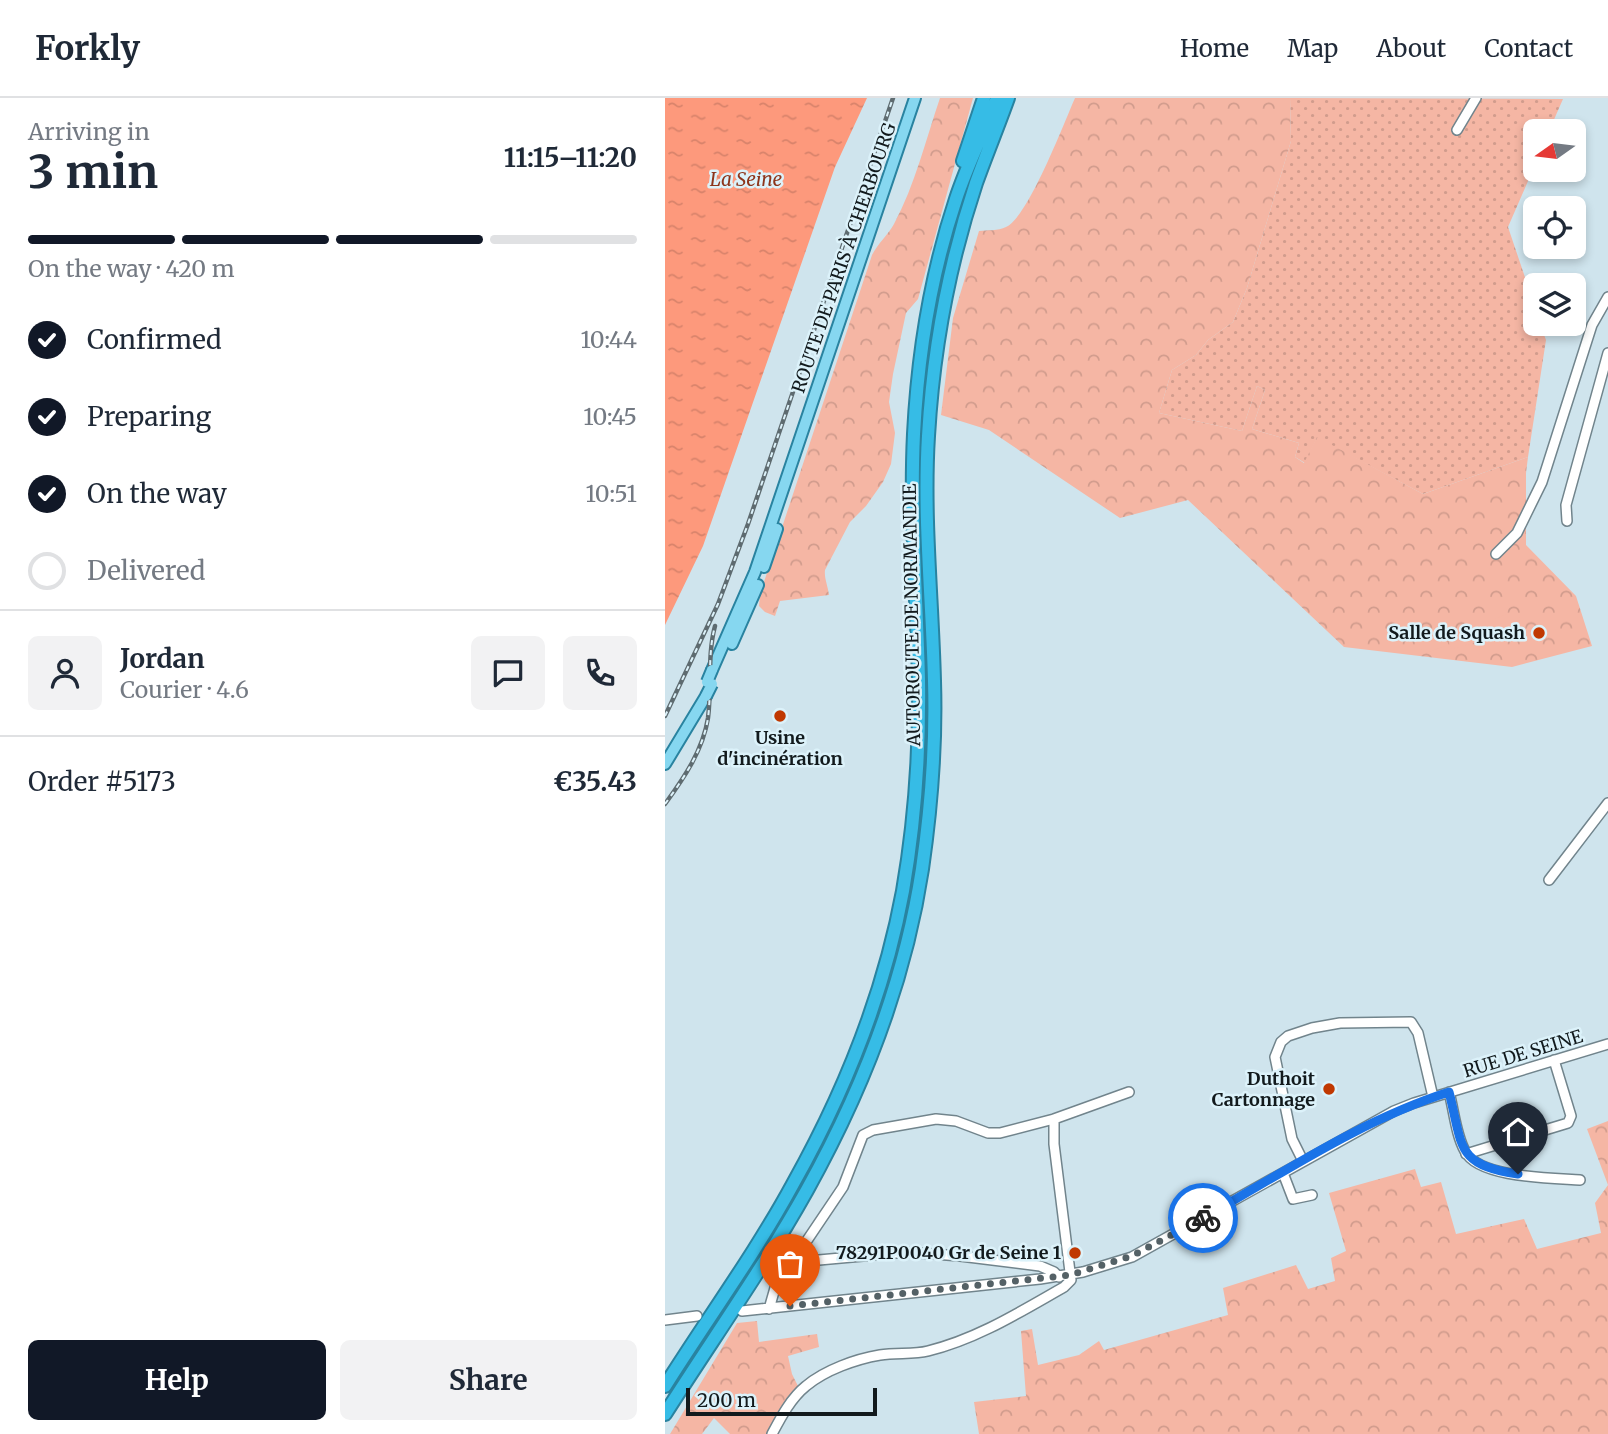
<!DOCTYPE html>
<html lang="en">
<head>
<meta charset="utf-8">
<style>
  body { margin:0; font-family:Merriweather,serif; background:#f2f2f3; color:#1f2937; height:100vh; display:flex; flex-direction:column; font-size:26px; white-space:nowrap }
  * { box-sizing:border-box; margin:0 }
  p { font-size:23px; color:#747a83 }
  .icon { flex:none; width:38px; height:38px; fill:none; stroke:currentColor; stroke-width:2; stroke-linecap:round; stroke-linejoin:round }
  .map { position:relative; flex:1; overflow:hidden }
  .side { display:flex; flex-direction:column; background:#fff; width:665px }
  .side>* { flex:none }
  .needle { width:46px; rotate:256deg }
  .buttons { position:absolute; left:858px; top:21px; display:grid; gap:14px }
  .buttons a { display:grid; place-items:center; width:63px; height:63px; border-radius:10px; background:#fff; box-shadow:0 4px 10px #0003; font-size:35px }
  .scale { position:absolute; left:21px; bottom:18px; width:191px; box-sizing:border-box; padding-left:7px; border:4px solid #121a1d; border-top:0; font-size:19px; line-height:24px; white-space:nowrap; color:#121a1d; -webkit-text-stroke:5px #dcf2fa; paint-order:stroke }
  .pin { position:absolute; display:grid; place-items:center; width:60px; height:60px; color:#fff; margin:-72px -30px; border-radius:50% 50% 50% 0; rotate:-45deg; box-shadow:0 0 7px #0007 }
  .pin .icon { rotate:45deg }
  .courier { position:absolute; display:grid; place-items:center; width:70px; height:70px; margin:-35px; border:5px solid #1a73e8; border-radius:50%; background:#fff; color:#222; box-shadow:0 2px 9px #0007 }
  .head em { font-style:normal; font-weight:700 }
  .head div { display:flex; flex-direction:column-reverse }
  .head { display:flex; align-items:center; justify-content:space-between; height:119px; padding:0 28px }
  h1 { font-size:46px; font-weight:700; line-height:52px }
  .bar { display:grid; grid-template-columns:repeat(4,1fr); gap:10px 7px; align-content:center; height:84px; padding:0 28px }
  .bar i { height:9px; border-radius:5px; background:#e0e1e3 }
  .bar .current { background:#111827 }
  .bar p { grid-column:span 4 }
  .line { display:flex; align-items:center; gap:18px; padding:0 28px; border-top:2px solid #e0e1e3 }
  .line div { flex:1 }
  .round { display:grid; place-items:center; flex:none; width:74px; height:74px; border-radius:10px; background:#f2f2f3 }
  ol { padding:0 28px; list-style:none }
  li { display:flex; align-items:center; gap:21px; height:77px }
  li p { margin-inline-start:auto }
  li .icon { padding:7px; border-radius:50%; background:#111827; color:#fff; stroke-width:4 }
  li:last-child { color:#747a83 }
  li i { width:38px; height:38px; border:4px solid #e0e1e3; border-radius:50% }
  .cta { display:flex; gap:14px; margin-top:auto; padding:14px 28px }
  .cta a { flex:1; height:80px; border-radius:10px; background:#111827; color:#fff; font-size:28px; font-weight:700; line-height:80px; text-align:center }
  .cta a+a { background:#f2f2f3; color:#1f2937 }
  header { display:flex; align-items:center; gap:42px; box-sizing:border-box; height:98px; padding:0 35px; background:#fff; border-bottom:2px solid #e0e1e3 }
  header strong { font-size:33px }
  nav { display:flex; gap:38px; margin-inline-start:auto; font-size:24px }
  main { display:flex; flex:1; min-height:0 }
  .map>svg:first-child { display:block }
</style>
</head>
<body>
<header>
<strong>Forkly</strong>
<nav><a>Home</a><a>Map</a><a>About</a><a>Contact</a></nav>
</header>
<main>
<section class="side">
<div class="head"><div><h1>3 min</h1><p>Arriving in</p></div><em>11:15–11:20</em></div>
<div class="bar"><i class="current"></i><i class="current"></i><i class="current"></i><i></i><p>On the way · 420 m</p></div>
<ol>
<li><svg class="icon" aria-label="check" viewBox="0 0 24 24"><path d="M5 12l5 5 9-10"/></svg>Confirmed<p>10:44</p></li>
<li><svg class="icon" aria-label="check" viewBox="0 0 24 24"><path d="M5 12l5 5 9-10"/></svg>Preparing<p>10:45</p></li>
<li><svg class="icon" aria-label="check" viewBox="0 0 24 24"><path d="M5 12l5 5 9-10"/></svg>On the way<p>10:51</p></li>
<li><i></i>Delivered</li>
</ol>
<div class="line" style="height:126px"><a class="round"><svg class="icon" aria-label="person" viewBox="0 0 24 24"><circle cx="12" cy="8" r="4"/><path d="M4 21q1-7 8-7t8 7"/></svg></a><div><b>Jordan</b><p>Courier · 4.6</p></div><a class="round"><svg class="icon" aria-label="chat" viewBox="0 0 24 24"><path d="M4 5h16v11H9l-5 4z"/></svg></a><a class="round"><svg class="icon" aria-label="phone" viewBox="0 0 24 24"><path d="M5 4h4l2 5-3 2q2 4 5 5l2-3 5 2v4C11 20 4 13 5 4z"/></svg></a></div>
<div class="line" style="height:91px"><div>Order #5173</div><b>€35.43</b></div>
<div class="cta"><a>Help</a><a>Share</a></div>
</section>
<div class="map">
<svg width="943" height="1336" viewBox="0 0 943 1336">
  <defs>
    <pattern id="grass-dots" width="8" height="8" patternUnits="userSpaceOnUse" patternTransform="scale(1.75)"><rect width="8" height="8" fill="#f5b6a4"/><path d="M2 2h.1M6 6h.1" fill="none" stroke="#d19c8d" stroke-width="1.8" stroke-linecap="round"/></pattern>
    <pattern id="forest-crowns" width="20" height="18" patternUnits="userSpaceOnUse" patternTransform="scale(1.75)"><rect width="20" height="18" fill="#f5b6a4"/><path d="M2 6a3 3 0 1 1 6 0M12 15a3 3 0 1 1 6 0" fill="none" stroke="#d19c8d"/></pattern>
    <pattern id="water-ripples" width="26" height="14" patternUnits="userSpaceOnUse" patternTransform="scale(1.75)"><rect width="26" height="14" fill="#fd997c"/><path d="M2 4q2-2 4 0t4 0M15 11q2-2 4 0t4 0" fill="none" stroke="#d8836b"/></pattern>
  </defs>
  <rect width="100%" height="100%" fill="#cfe4ed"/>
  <path fill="url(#grass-dots)" d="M625,0L898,1L884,33H870V67L843,129L870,209V226H875L881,242L863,359L758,396L652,340L640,365L630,359L634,345L587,331L600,292L592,288L577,333L494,315L507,272L531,257L543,242L568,224L582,190L626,43Z"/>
  <path fill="url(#forest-crowns)" d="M275,0H308L253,201L241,215L228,276L224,304L230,335L226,366L218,384L201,408L185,424L160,472C159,480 163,488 164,497L115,503L110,518L100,514L94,508L95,496L207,157C213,145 223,137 229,126C250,87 261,41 275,0Z
    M410,0H625L626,43L582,190L568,224L543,242L531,257L507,272L494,315L577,333L592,288L600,292L587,331L634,345L630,359L639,365L652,339L758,396L863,359L861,375V447L911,498L927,548L847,569L679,549L523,402L455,420L324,332L276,317L288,220L314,133C322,132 333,133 341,129C363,120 399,25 410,0Z
    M943,1023V1336H314L309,1304L361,1298L356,1233L367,1231L373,1267L414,1257L434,1243L439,1252L563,1217L558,1190L631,1167L643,1191L670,1183L666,1160L681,1153L664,1095L750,1071L756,1089L776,1084L791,1136L859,1121L872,1151L936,1135L930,1105L943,1087L922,1031Z
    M92,1223L94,1244L152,1236L154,1249L123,1258L127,1276L133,1288L102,1336H65L49,1320L37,1336H5L72,1225Z"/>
  <path fill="#f5b6a4" d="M851,512L858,528L826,541L820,525Z
    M814,526L819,542L786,551L781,535Z
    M775,534L780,548L758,556L753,542Z"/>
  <path fill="url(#water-ripples)" d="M0,0H202L170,69L38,448L0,527Z"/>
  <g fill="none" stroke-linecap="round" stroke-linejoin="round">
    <g stroke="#71848c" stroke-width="12">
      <path id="minor" d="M792,32L811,0
        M902,423L901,407L943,255
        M831,456L852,435L877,384L927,227L943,199
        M884,782L943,705
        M784,994C789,1013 791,1037 800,1053C813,1080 887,1080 915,1082
        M801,1056L903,1025L906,1018L889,962
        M638,1063L627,1041L610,959L616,944L623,938L647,930L675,925L746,924L753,935L768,999
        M618,1075L628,1101L647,1097
        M143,1163L242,1154L295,1158L375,1168L389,1174L394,1179
        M104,1211L110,1190L178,1089L198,1037L208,1032L271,1021L291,1023L323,1035H335L389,1021L464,994
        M77,1213L375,1181L418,1174L467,1159L729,1013L749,1005L943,946
        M0,1222L32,1218
        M107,1336C116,1319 126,1300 141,1288C160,1272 191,1261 215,1257C231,1254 248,1257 263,1253C312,1241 355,1214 399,1189L406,1182L389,1046V1021"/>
    </g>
    <g stroke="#2983a0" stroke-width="14">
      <path id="major" d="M99,469L112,431
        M67,546L93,487
        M47,572L90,474L250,0
        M0,666L41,598"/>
    </g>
    <g stroke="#2983a0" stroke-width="16">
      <path id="highway" d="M298,63L319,0
        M0,1288C42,1221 90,1156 128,1086C179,995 219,896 238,793C250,724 255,652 254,582C252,500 245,418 249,336C253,257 266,176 291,101C302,67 319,34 332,0
        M0,1316C47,1242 99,1169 142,1092C197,993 240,883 257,771C266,709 271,646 269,583C267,501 258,420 263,338C268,253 284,166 311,85C321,57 333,28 343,0"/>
    </g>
    <use href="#minor" stroke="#fff" stroke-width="9"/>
    <use href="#major" stroke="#86d7f0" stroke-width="10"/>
    <use href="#highway" stroke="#36bce6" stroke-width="12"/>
    <g stroke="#5e6b70" stroke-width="4.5">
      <path id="rail" d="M0,618L53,506L83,426L228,0
        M0,706C19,680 38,652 43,620C47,589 42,558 50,528"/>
    </g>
    <use href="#rail" stroke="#dcf2fa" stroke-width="2" stroke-dasharray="5" stroke-linecap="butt"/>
    <g stroke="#2983a0" stroke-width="14" stroke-linecap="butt">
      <path id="major-bridge" d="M42,584L47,572
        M41,598L47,586"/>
    </g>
    <use href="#major-bridge" stroke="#86d7f0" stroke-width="10"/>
  </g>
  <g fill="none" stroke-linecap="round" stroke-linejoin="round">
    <path stroke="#546166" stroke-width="7" stroke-dasharray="0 12.6" d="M125,1208L405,1177L467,1158L538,1120"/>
    <path stroke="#1a73e8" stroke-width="9" d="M538,1120C618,1075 696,1022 784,994C798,1048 790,1067 853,1076"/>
  </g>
  <g fill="#c03801" stroke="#dcf2fa" stroke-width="2.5">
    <circle cx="874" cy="535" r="7"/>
    <circle cx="115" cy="618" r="7"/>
    <circle cx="664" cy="991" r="7"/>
    <circle cx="410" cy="1155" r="7"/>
  </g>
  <g text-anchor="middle" stroke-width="5" stroke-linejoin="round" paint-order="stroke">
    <g font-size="18" fill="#121a1d" stroke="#dcf2fa">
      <text transform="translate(179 160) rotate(-71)" y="6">ROUTE DE PARIS À CHERBOURG</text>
      <text transform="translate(247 517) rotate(-91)" y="6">AUTOROUTE DE NORMANDIE</text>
      <text transform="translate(858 956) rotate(-17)" y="6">RUE DE SEINE</text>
    </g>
    <g font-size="18" font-weight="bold" fill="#121a1d" stroke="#dcf2fa" text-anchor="end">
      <text x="860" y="541">Salle de Squash</text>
      <text x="115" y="646" text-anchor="middle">Usine<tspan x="115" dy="21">d'incinération</tspan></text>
      <text x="650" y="987">Duthoit<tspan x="650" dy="21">Cartonnage</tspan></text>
      <text x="396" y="1161">78291P0040 Gr de Seine 1</text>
    </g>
    <g font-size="19" font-style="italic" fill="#8d351b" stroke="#dcf2fa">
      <text x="81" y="88">La Seine</text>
    </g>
  </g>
</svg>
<div class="buttons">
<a><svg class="needle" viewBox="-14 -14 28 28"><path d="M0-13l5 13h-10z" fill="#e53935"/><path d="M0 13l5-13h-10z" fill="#747a83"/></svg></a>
<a><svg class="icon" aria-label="locate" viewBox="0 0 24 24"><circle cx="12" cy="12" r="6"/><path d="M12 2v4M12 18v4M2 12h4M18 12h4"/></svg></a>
<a><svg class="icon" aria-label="layers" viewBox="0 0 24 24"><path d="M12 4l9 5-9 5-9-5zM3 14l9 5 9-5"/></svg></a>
</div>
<div class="scale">200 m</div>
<div class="pin" style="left:125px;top:1208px;background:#ea580c"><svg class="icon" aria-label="bag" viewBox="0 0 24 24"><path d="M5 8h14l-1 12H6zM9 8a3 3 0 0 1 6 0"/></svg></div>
<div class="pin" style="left:853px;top:1076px;background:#1f2937"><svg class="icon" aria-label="home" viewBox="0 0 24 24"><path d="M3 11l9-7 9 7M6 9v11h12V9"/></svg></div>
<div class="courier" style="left:538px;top:1120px"><svg class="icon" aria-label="bike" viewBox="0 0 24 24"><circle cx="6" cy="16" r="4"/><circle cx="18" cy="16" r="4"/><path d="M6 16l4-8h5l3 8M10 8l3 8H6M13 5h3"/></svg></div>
</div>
</main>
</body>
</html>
